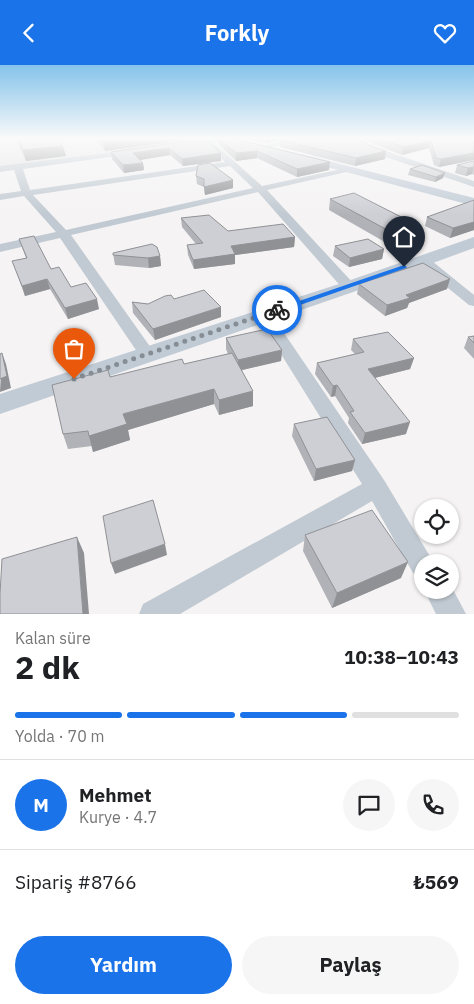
<!DOCTYPE html>
<html lang="tr">
<head>
<meta charset="utf-8">
<style>
  body { margin:0; font-family:"IBM Plex Sans",sans-serif; background:#f6f6f6; color:#202124; height:100vh; display:flex; flex-direction:column; font-size:19px; white-space:nowrap }
  * { box-sizing:border-box; margin:0 }
  p { font-size:16px; color:#757577 }
  .icon { flex:none; width:28px; height:28px; fill:none; stroke:currentColor; stroke-width:2; stroke-linecap:round; stroke-linejoin:round }
  .map { position:relative; height:549px; overflow:hidden }
  .side { display:flex; flex-direction:column; background:#fff; flex:1 }
  .side>* { flex:none }
  .controls { position:absolute; left:414px; top:434px; display:grid; gap:10px }
  .controls a { display:grid; place-items:center; width:45px; height:45px; border-radius:50%; background:#fff; box-shadow:0 1px 4px #0004; font-size:25px }
  .pin { position:absolute; display:grid; place-items:center; width:42px; height:42px; color:#fff; margin:-51px -21px; border-radius:50% 50% 50% 0; rotate:-45deg; box-shadow:0 0 5px #0007 }
  .pin .icon { rotate:45deg }
  .courier { position:absolute; display:grid; place-items:center; width:50px; height:50px; margin:-25px; border:4px solid #1a73e8; border-radius:50%; background:#fff; color:#222; box-shadow:0 1px 6px #0007 }
  .summary em { font-style:normal; font-weight:800 }
  .summary div { display:flex; flex-direction:column-reverse }
  .summary { display:flex; align-items:center; justify-content:space-between; height:85px; padding:0 15px }
  h1 { font-size:32px; font-weight:800; line-height:38px }
  .bar { display:grid; grid-template-columns:repeat(4,1fr); gap:8px 5px; align-content:center; height:60px; padding:0 15px }
  .bar i { height:6px; border-radius:4px; background:#e0e0e0 }
  .bar .current { background:#1a73e8 }
  .bar p { grid-column:span 4 }
  .line { display:flex; align-items:center; gap:12px; padding:0 15px; border-top:1px solid #e0e0e0 }
  .line div { flex:1 }
  .round { display:grid; place-items:center; flex:none; width:52px; height:52px; border-radius:26px; background:#f6f6f6 }
  .cta { display:flex; gap:10px; margin-top:auto; padding:10px 15px }
  .cta a { flex:1; height:58px; border-radius:30px; background:#1a73e8; color:#fff; font-size:20px; font-weight:800; line-height:58px; text-align:center }
  .cta a+a { background:#f6f6f6; color:#202124 }
  header { display:flex; justify-content:space-between; align-items:center; height:65px; padding:0 15px; background:#1a73e8; color:#fff; font-size:22px; font-weight:800 }
  .map>svg:first-child { display:block }
</style>
</head>
<body>
<header><svg class="icon" aria-label="back" viewBox="0 0 24 24"><path d="M15 5l-7 7 7 7"/></svg>Forkly<svg class="icon" aria-label="heart" viewBox="0 0 24 24"><path d="M12 20l-8-8c-3-5 5-10 8-4 3-6 11-1 8 4z"/></svg></header>
<div class="map">
<svg width="474" height="549" viewBox="0 0 474 549">
  <rect width="100%" height="100%" fill="#f5f3f3"/>
  <path fill="#e6e4e5" d="M0,74H213L0,102Z"/>
  <g fill="none" stroke-linecap="round" stroke-linejoin="round">
    <path fill="#c1cad2" fill-rule="evenodd" d="M212,74H227V76L214,78L262,121L351,102V106L267,125L354,219L356,222L354,225H344L258,127L71,170L156,290L154,294L148,295L142,294L60,173L0,187V179L56,167L24,131L0,135V129L21,126L14,105L0,107V101L132,85L136,87L132,89L23,104L30,125L225,97L207,79L186,82L182,80ZM230,101L253,123L66,165L33,130Z
      M290,74H302L264,84L260,82Z
      M348,74H357L377,83L474,116V122L371,87Z
      M422,191L427,192L474,230V241L469,240L417,198L416,195Z
      M264,244L269,246L384,415L434,498H422V512L413,508L372,436L180,549H139L143,539L362,419L256,249L259,246Z
      M450,519L466,549H436L424,525H450Z"/>
    <path fill="#c1cbd6" fill-rule="evenodd" d="M301,89L474,133V141L297,94L295,92L297,90Z
      M474,172V183L356,226L0,349V329L342,218Z"/>
  </g>
  <path fill="#b0b2b7" d="M16,74H58L66,91L26,96Z
    M97,74H186V75L105,86L98,77Z
    M218,74H236L329,105L297,112L257,93L236,96L218,79Z
    M246,74H284L267,78Z
    M361,74H474V95L439,102L434,100L429,83L402,90Z
    M196,75L221,96L183,101L170,90L140,95L143,98L144,105L124,108L112,94L111,87Z
    M280,75L385,94L355,101L280,82Z
    M474,96V110L472,109L466,111L455,108L457,100Z
    M410,104L443,113L435,117L408,110Z
    M196,111L233,123L205,130L204,122L197,119Z
    M330,134L416,173L390,180L329,145Z
    M474,135V165L450,173L425,161L427,152Z
    M181,153L228,166L295,172L294,182L235,190V199L194,204L188,190L187,180L196,179L182,162Z
    M19,174L71,222L99,244L68,254L50,224L25,231L16,206L26,193Z
    M335,181L384,184L382,194L349,202L333,191Z
    M113,188L160,191L161,201L149,203L115,200Z
    M359,219L447,224L409,238L407,243L385,251L357,229Z
    M174,234L221,252L155,275L133,248L132,237L148,239Z
    M474,271V294L464,283L468,272Z
    M226,273L282,285L281,296L242,305L253,341L219,350L214,339L128,365L130,375L93,387L92,381L68,384L63,369L110,312L184,299L228,289L226,284Z
    M353,274L414,293L410,304L375,313L406,369L362,379L348,358L349,353L335,331L331,332L315,309L317,298L355,289L351,285Z
    M294,359L355,395L352,406L314,416L292,371Z
    M305,470L401,513L332,543L303,486Z"/>
  <path fill="#909195" d="M121,74H186V75L105,86L103,76Z
    M267,74H284L267,78Z
    M431,76L429,83L402,90L404,82Z
    M63,81L66,91L26,96L23,85Z
    M169,83L170,90L134,96L133,88Z
    M257,86V93L236,96V88Z
    M386,86L385,94L355,101L356,93Z
    M221,88V96L183,101L182,94Z
    M474,88V95L439,102L441,94Z
    M330,97L329,105L297,112V104Z
    M143,98L144,105L124,108L123,100Z
    M474,102L472,109L466,111L468,103Z
    M445,108L443,113L435,117L436,112Z
    M233,115V123L205,130L204,122Z
    M474,157V165L450,173L453,163Z
    M419,161L416,173L390,180L393,168Z
    M295,172L294,182L235,190V199L194,204L193,195L231,181Z
    M384,184L382,194L349,202L350,193Z
    M160,191L161,201L149,203L148,193Z
    M47,214L50,224L25,231L22,221Z
    M450,214L447,224L409,238L407,243L385,251L387,240L406,230Z
    M97,234L99,244L68,254L65,243Z
    M221,242V252L155,275L153,264Z
    M282,285L281,296L238,306V295Z
    M2,288L6,299L11,323L0,327Z
    M414,293L410,304L366,315L368,304Z
    M337,320L335,331L331,332L333,321Z
    M214,324V339L128,365L130,375L93,387L89,371L123,349Z
    M253,326V341L219,350V335Z
    M410,357L406,369L362,379L365,368Z
    M355,395L352,406L314,416L316,404Z
    M77,472L84,488L89,549H83Z
    M165,479L167,490L115,509L111,498Z
    M408,497L401,513L332,543L337,528Z"/>
  <path fill="#cdcfd5" stroke="#909195" d="M18,74H58L63,81L23,85Z
    M102,74H121L103,76Z
    M219,74H236L330,97L297,104L257,86L236,88Z
    M285,74H357L371,81L386,86L356,93L280,75Z
    M380,74H474V88L441,94L436,93L431,76L404,82Z
    M196,75L198,77L206,75L221,88L182,94L169,83L133,88L143,98L123,100L111,87Z
    M474,96V102L468,103L457,100Z
    M210,98L233,115L204,122V114L196,111L198,100Z
    M422,100L445,108L436,112L410,104Z
    M354,128L419,161L393,168L330,134Z
    M474,135V157L453,163L427,152Z
    M209,150L228,166L283,159L295,172L231,181L235,189L193,195L187,180L203,178L181,153Z
    M34,171L51,204L59,202L71,222L86,218L97,234L65,243L47,214L22,221L12,196L27,193L19,174Z
    M368,174L384,184L350,193L335,181Z
    M152,179L157,182L160,191L148,193L113,190V188Z
    M423,198L450,214L406,230L410,233L387,240L359,219Z
    M204,225L221,242L153,264L132,237L148,239L165,231L171,230L174,234Z
    M267,264L282,285L238,295L226,273Z
    M388,267L414,293L368,304L410,357L365,368L350,347L354,346L337,320L333,321L317,298L364,287L353,274Z
    M474,271V278L468,272Z
    M2,288L7,311L0,314V289Z
    M232,288L253,326L219,335L214,324L123,349L127,359L89,371L88,366L63,369L52,320L108,305L110,312L182,294L184,299Z
    M327,352L355,395L316,404L294,359Z
    M153,435L165,479L111,498L103,451Z
    M372,445L408,497L337,528L305,470Z
    M77,472L83,549H0V529L2,494Z"/>
  <linearGradient id="sky" x2="0" y2="1"><stop stop-color="#85c3ea"/><stop offset="0.49" stop-color="#fafafa"/><stop offset="1" stop-color="#fafafa" stop-opacity="0"/></linearGradient>
  <rect width="474" height="150" fill="url(#sky)"/>
  <path fill="#1a73e8" d="M404,200L407,202L406,203L280,247L273,245Z"/>
  <g fill="none" stroke-linecap="round" stroke-linejoin="round">
    <path stroke="#868d94" stroke-width="5" stroke-dasharray="0 9" d="M74,314L277,245"/>
  </g>
</svg>
<div class="controls">
<a><svg class="icon" aria-label="locate" viewBox="0 0 24 24"><circle cx="12" cy="12" r="6"/><path d="M12 2v4M12 18v4M2 12h4M18 12h4"/></svg></a>
<a><svg class="icon" aria-label="layers" viewBox="0 0 24 24"><path d="M12 4l9 5-9 5-9-5zM3 14l9 5 9-5"/></svg></a>
</div>
<div class="pin" style="left:74px;top:314px;background:#ea580c"><svg class="icon" aria-label="bag" viewBox="0 0 24 24"><path d="M5 8h14l-1 12H6zM9 8a3 3 0 0 1 6 0"/></svg></div>
<div class="pin" style="left:404px;top:202px;background:#1f2937"><svg class="icon" aria-label="home" viewBox="0 0 24 24"><path d="M3 11l9-7 9 7M6 9v11h12V9"/></svg></div>
<div class="courier" style="left:277px;top:245px"><svg class="icon" aria-label="bike" viewBox="0 0 24 24"><circle cx="6" cy="16" r="4"/><circle cx="18" cy="16" r="4"/><path d="M6 16l4-8h5l3 8M10 8l3 8H6M13 5h3"/></svg></div>
</div>
<section class="side">
<div class="summary"><div><h1>2 dk</h1><p>Kalan süre</p></div><em>10:38–10:43</em></div>
<div class="bar"><i class="current"></i><i class="current"></i><i class="current"></i><i></i><p>Yolda · 70 m</p></div>
<div class="line" style="height:90px"><b class="round" style="background:#1a73e8;color:#fff">M</b><div><b>Mehmet</b><p>Kurye · 4.7</p></div><a class="round"><svg class="icon" aria-label="chat" viewBox="0 0 24 24"><path d="M4 5h16v11H9l-5 4z"/></svg></a><a class="round"><svg class="icon" aria-label="phone" viewBox="0 0 24 24"><path d="M5 4h4l2 5-3 2q2 4 5 5l2-3 5 2v4C11 20 4 13 5 4z"/></svg></a></div>
<div class="line" style="height:65px"><div>Sipariş #8766</div><b>₺569</b></div>
<div class="cta"><a>Yardım</a><a>Paylaş</a></div>
</section>
</body>
</html>
